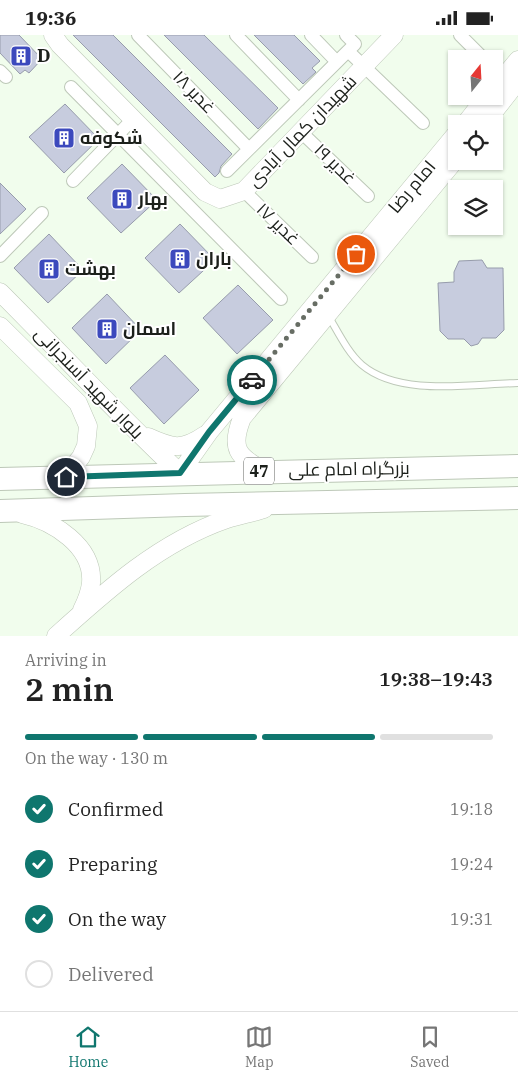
<!DOCTYPE html>
<html lang="en">
<head>
<meta charset="utf-8">
<style>
  body { margin:0; font-family:"IBM Plex Serif",Cairo,serif; background:#f2f2f2; color:#222; height:100vh; display:flex; flex-direction:column; font-size:19px; white-space:nowrap }
  * { box-sizing:border-box; margin:0 }
  p { font-size:16px; color:#767676 }
  .icon { flex:none; width:28px; height:28px; fill:none; stroke:currentColor; stroke-width:2; stroke-linecap:round; stroke-linejoin:round }
  .map { position:relative; height:601px; overflow:hidden }
  .panel { display:flex; flex-direction:column; background:#fff; flex:1 }
  .panel>* { flex:none }
  .needle { width:32px; rotate:18deg }
  .controls { position:absolute; left:448px; top:15px; display:grid; gap:10px }
  .controls a { display:grid; place-items:center; width:55px; height:55px; border-radius:0px; background:#fff; box-shadow:0 1px 4px #0004; font-size:25px }
  .pin { position:absolute; display:grid; place-items:center; width:42px; height:42px; color:#fff; margin:-21px; border:2px solid #fff; border-radius:50%; box-shadow:0 1px 5px #0007 }
  .courier { position:absolute; display:grid; place-items:center; width:50px; height:50px; margin:-25px; border:4px solid #0f766e; border-radius:50%; background:#fff; color:#222; box-shadow:0 1px 6px #0007 }
  .head em { font-style:normal; font-weight:600 }
  .head div { display:flex; flex-direction:column-reverse }
  .head { display:flex; align-items:center; justify-content:space-between; height:85px; padding:0 25px }
  h1 { font-size:32px; font-weight:600; line-height:38px }
  .bar { display:grid; grid-template-columns:repeat(4,1fr); gap:8px 5px; align-content:center; height:60px; padding:0 25px }
  .bar i { height:6px; border-radius:4px; background:#e0e0e0 }
  .bar .on { background:#0f766e }
  .bar p { grid-column:span 4 }
  ol { padding:0 25px; list-style:none }
  li { display:flex; align-items:center; gap:15px; height:55px }
  li p { margin-inline-start:auto }
  li .icon { padding:5px; border-radius:50%; background:#0f766e; color:#fff; stroke-width:4 }
  li:last-child { color:#767676 }
  li i { width:28px; height:28px; border:2px solid #e0e0e0; border-radius:50% }
  .status { display:flex; justify-content:space-between; align-items:center; height:35px; padding:0 25px; background:#fff; direction:ltr }
  .status svg { height:14px; fill:currentColor }
  .menu { display:flex; justify-content:space-around; align-items:center; height:70px; border-top:1px solid #e0e0e0; background:#fff; font-size:14px; color:#767676 }
  .menu a { display:grid; justify-items:center; gap:2px }
  .menu .on { color:#0f766e }
  .map>svg:first-child { display:block }
</style>
</head>
<body>
<div class="status"><b>19:36</b><svg viewBox="0 0 49 12"><path d="M0 12V9h3v3zM5 12V6h3v6zM10 12V3h3v9zM15 12V0h3v12zM26 1h20v11H26zM47 4h2v5h-2z"/></svg></div>
<div class="map">
<svg width="518" height="601" viewBox="0 0 518 601">
  <rect width="100%" height="100%" fill="#f1fded"/>
  <path fill="#c7ccde" stroke="#979cac" d="M0,0H19L42,24L29,38L25,35L20,39L0,18Z
    M73,0H113L232,119L221,131L219,138L215,142Z
    M164,0H204L278,73L258,94Z
    M254,0H294L320,26L312,33L316,37L303,49Z
    M65,69L99,104L64,138L29,102Z
    M122,129L157,165L121,198L87,163Z
    M0,148L26,174L0,199Z
    M180,189L215,225L179,258L145,223Z
    M49,199L83,235L48,268L14,233Z
    M482,225L487,233H503L504,295L496,303H482L478,309L471,311L464,304H448L440,296L438,248L454,247V237L459,226Z
    M238,250L273,285L237,319L203,283Z
    M107,259L141,295L106,329L72,293Z
    M165,320L199,355L164,389L130,353Z"/>
  <g fill="none" stroke-linecap="round" stroke-linejoin="round">
    <g stroke="#bdc8b8" stroke-width="8">
      <path id="lane" d="M329,282C338,297 348,318 362,330C400,362 471,349 518,348"/>
    </g>
    <g stroke="#bdc8b8" stroke-width="14">
      <path id="street" d="M138,0L249,114
        M236,0L299,65
        M311,0L337,27
        M460,0L484,24
        M348,16L423,88
        M0,36L6,42
        M71,52L281,264
        M301,97L368,161
        M227,136L355,9L346,0
        M73,146L133,84
        M244,156L312,222
        M0,221L42,178"/>
    </g>
    <g stroke="#bdc8b8" stroke-width="19">
      <path id="secondary" d="M53,0L60,10L205,157L220,164L244,156L394,0
        M494,54L518,25
        M465,89L487,61
        M484,89L518,46
        M0,257C60,317 118,380 180,438L209,397L456,99
        M0,291L78,368L88,391L86,411L81,422L73,432L52,440
        M148,402C172,413 182,416 205,400
        M265,436C237,422 230,413 242,383L456,124
        M22,479C53,486 94,511 91,548C90,557 86,567 82,575
        M56,601C108,554 160,507 227,484C239,480 252,478 264,474"/>
    </g>
    <g stroke="#bdc8b8" stroke-width="24">
      <path id="highway" d="M0,444L518,431
        M0,476L185,470L518,463"/>
    </g>
    <use href="#lane" stroke="#fff" stroke-width="6"/>
    <use href="#street" stroke="#fff" stroke-width="12"/>
    <use href="#secondary" stroke="#fff" stroke-width="18"/>
    <use href="#highway" stroke="#fff" stroke-width="22"/>
  </g>
  <g fill="none" stroke-linecap="round" stroke-linejoin="round">
    <path stroke="#676d64" stroke-width="5" stroke-dasharray="0 9" d="M252,345L356,219"/>
    <path stroke="#0f766e" stroke-width="6" d="M66,442L180,438L209,397L252,345"/>
  </g>
  <defs>
    <g id="building-square" transform="scale(1.125)"><rect x="-9" y="-9" width="18" height="18" rx="4" fill="#3c49bd" stroke="#fff"/><path d="M-4-6H4V6H1V3H-1V6H-4ZM-2.5-4.3h1.7v1.8h-1.7ZM.8-4.3h1.7v1.8H.8ZM-2.5-1h1.7V.8h-1.7ZM.8-1h1.7V.8H.8Z" fill="#fff"/></g>
  </defs>
  <g fill-rule="evenodd">
    <use href="#building-square" x="21" y="21"/>
    <use href="#building-square" x="64" y="103"/>
    <use href="#building-square" x="122" y="164"/>
    <use href="#building-square" x="180" y="224"/>
    <use href="#building-square" x="49" y="234"/>
    <use href="#building-square" x="107" y="294"/>
  </g>
  <g text-anchor="middle" stroke-width="4" stroke-linejoin="round" paint-order="stroke">
    <rect fill="#fff" stroke="#60635f" stroke-width="1" x="244" y="422.5" width="30" height="27" rx="4"/>
    <g font-size="16" font-weight="bold" fill="#1c201b">
      <text x="259" y="442">47</text>
    </g>
    <g font-size="18" font-weight="bold" fill="#1c201b" stroke="#fff" text-anchor="start">
      <text x="37" y="27">D</text>
      <text x="80" y="109">شکوفه</text>
      <text x="138" y="170">بهار</text>
      <text x="196" y="230">باران</text>
      <text x="65" y="240">بهشت</text>
      <text x="123" y="300">اسمان</text>
    </g>
    <g font-size="18" fill="#1c201b" stroke="#fff">
      <text transform="translate(194 57) rotate(46)" y="6">غدیر ۱۸</text>
      <text transform="translate(302 96) rotate(-46)" y="6">شهیدان کمال آبادی</text>
      <text transform="translate(335 129) rotate(44)" y="6">غدیر ۱۹</text>
      <text transform="translate(412 152) rotate(-50)" y="6">امام رضا</text>
      <text transform="translate(278 189) rotate(44)" y="6">غدیر ۱۷</text>
      <text transform="translate(89 348) rotate(46)" y="6">بلوار شهید آسنجرانی</text>
      <text transform="translate(349 434) rotate(-1)" y="6">بزرگراه امام علی</text>
    </g>
  </g>
</svg>
<div class="controls">
<a><svg class="needle" viewBox="-14 -14 28 28"><path d="M0-13l5 13h-10z" fill="#e53935"/><path d="M0 13l5-13h-10z" fill="#767676"/></svg></a>
<a><svg class="icon" aria-label="locate" viewBox="0 0 24 24"><circle cx="12" cy="12" r="6"/><path d="M12 2v4M12 18v4M2 12h4M18 12h4"/></svg></a>
<a><svg class="icon" aria-label="layers" viewBox="0 0 24 24"><path d="M12 4l9 5-9 5-9-5zM3 14l9 5 9-5"/></svg></a>
</div>
<div class="pin" style="left:356px;top:219px;background:#ea580c"><svg class="icon" aria-label="bag" viewBox="0 0 24 24"><path d="M5 8h14l-1 12H6zM9 8a3 3 0 0 1 6 0"/></svg></div>
<div class="pin" style="left:66px;top:442px;background:#1f2937"><svg class="icon" aria-label="home" viewBox="0 0 24 24"><path d="M3 11l9-7 9 7M6 9v11h12V9"/></svg></div>
<div class="courier" style="left:252px;top:345px"><svg class="icon" aria-label="car" viewBox="0 0 24 24"><path d="M5 17H2v-5l4-1 3-4h7l3 4 3 1v5h-3M9 17h6M6 11h13"/><circle cx="7" cy="17" r="2"/><circle cx="17" cy="17" r="2"/></svg></div>
</div>
<section class="panel">
<div class="head"><div><h1>2 min</h1><p>Arriving in</p></div><em>19:38–19:43</em></div>
<div class="bar"><i class="on"></i><i class="on"></i><i class="on"></i><i></i><p>On the way · 130 m</p></div>
<ol>
<li><svg class="icon" aria-label="check" viewBox="0 0 24 24"><path d="M5 12l5 5 9-10"/></svg>Confirmed<p>19:18</p></li>
<li><svg class="icon" aria-label="check" viewBox="0 0 24 24"><path d="M5 12l5 5 9-10"/></svg>Preparing<p>19:24</p></li>
<li><svg class="icon" aria-label="check" viewBox="0 0 24 24"><path d="M5 12l5 5 9-10"/></svg>On the way<p>19:31</p></li>
<li><i></i>Delivered</li>
</ol>
</section>
<nav class="menu">
<a class="on"><svg class="icon" aria-label="home" viewBox="0 0 24 24"><path d="M3 11l9-7 9 7M6 9v11h12V9"/></svg>Home</a>
<a><svg class="icon" aria-label="map" viewBox="0 0 24 24"><path d="M3 6l6-2 6 2 6-2v14l-6 2-6-2-6 2zM9 4v14M15 6v14"/></svg>Map</a>
<a><svg class="icon" aria-label="saved" viewBox="0 0 24 24"><path d="M7 4h10v16l-5-4-5 4z"/></svg>Saved</a>
</nav>
</body>
</html>
